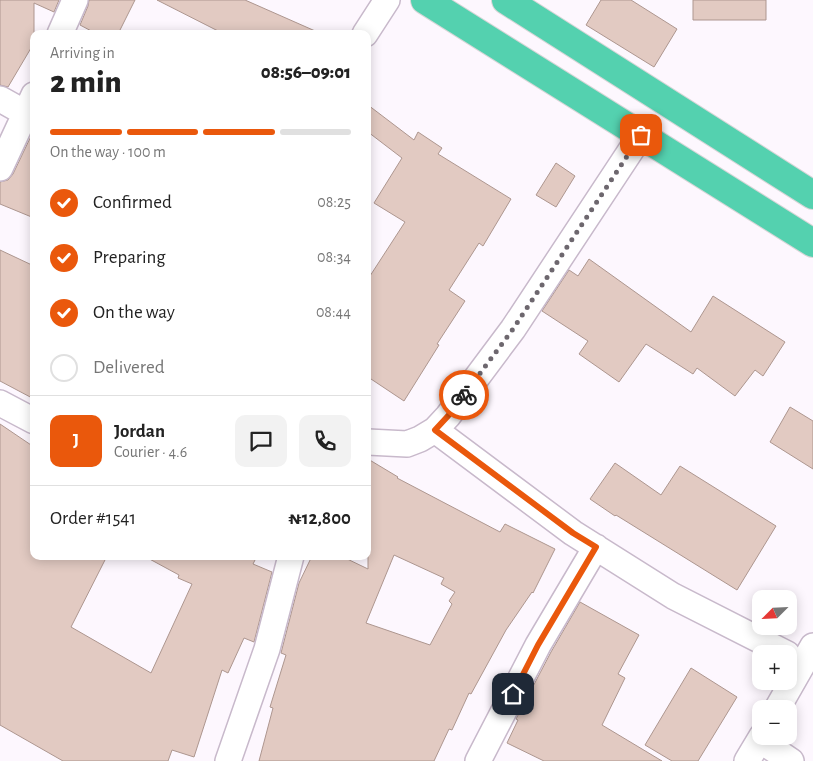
<!DOCTYPE html>
<html lang="en">
<head>
<meta charset="utf-8">
<style>
  body { margin:0; font-family:"Alegreya Sans",sans-serif; background:#f2f2f2; color:#222; height:100vh; display:flex; flex-direction:column; font-size:19px; white-space:nowrap }
  * { box-sizing:border-box; margin:0 }
  p { font-size:16px; color:#767676 }
  .icon { flex:none; width:28px; height:28px; fill:none; stroke:currentColor; stroke-width:2; stroke-linecap:round; stroke-linejoin:round }
  .map { position:relative; flex:1; overflow:hidden }
  .panel { position:absolute; left:30px; top:30px; width:341px; height:530px; display:flex; flex-direction:column; background:#fff; border-radius:10px; box-shadow:0 2px 12px #0003 }
  .panel>* { flex:none }
  .needle { width:32px; rotate:246deg }
  .fabs { position:absolute; left:752px; top:590px; display:grid; gap:10px }
  .fabs a { display:grid; place-items:center; width:45px; height:45px; border-radius:10px; background:#fff; box-shadow:0 2px 12px #0003; font-size:25px }
  .pin { position:absolute; display:grid; place-items:center; width:42px; height:42px; color:#fff; margin:-21px; border-radius:10px; box-shadow:0 2px 8px #0006 }
  .courier { position:absolute; display:grid; place-items:center; width:50px; height:50px; margin:-25px; border:4px solid #ea580c; border-radius:50%; background:#fff; color:#222; box-shadow:0 1px 6px #0007 }
  .headline em { font-style:normal; font-weight:800 }
  .headline div { display:flex; flex-direction:column-reverse }
  .headline { display:flex; align-items:center; justify-content:space-between; height:85px; padding:0 20px }
  h1 { font-size:32px; font-weight:800; line-height:38px }
  .bar { display:grid; grid-template-columns:repeat(4,1fr); gap:8px 5px; align-content:center; height:60px; padding:0 20px }
  .bar i { height:6px; border-radius:4px; background:#e0e0e0 }
  .bar .active { background:#ea580c }
  .bar p { grid-column:span 4 }
  .line { display:flex; align-items:center; gap:12px; padding:0 20px; border-top:1px solid #e0e0e0 }
  .line div { flex:1 }
  .round { display:grid; place-items:center; flex:none; width:52px; height:52px; border-radius:10px; background:#f2f2f2 }
  ol { padding:0 20px; list-style:none }
  li { display:flex; align-items:center; gap:15px; height:55px }
  li p { margin-inline-start:auto }
  li .icon { padding:5px; border-radius:50%; background:#ea580c; color:#fff; stroke-width:4 }
  li:last-child { color:#767676 }
  li i { width:28px; height:28px; border:2px solid #e0e0e0; border-radius:50% }
  .map>svg:first-child { display:block }
</style>
</head>
<body>
<div class="map">
<svg width="813" height="761" viewBox="0 0 813 761">
  <rect width="100%" height="100%" fill="#fdf7fe"/>
  <path fill="#e2cac2" stroke="#ad968f" fill-rule="evenodd" d="M0,0H59L54,12L34,3V43L8,87L0,85Z
    M89,0H135L118,34H97L80,25L88,6Z
    M157,0H245L322,34H224Z
    M601,0H631L677,29L654,67L586,25Z
    M693,0H766V20H693Z
    M368,105L414,140L418,132L442,148L438,154L511,199L483,246L479,243L449,290L465,301L437,344L439,345L404,401L368,377V279L405,222L374,203L402,158L368,132Z
    M32,134H34V218L0,204V182L8,180L13,174Z
    M556,163L575,176L556,207L536,195Z
    M0,250L34,266V399L0,381Z
    M589,259L691,332L713,296L785,342L763,376L755,370L735,396L697,368L693,374L646,344L619,382L579,354L588,341L542,311L569,270L578,276Z
    M790,407L813,421V469L770,442Z
    M0,424L34,447V556H107L71,627L151,673L192,584L178,578L179,575L144,556H257L253,564L272,572L254,642L244,638L228,673L222,670L194,757L172,750L168,761H63L0,725Z
    M368,459L398,477L397,478L500,532L505,524L555,549L533,593L532,592L506,630L471,694L469,693L452,730L449,729L434,761H259L273,708L270,707L286,655L281,653L299,583L312,556H341L368,569ZM394,555L444,578L441,584L455,592L449,601L452,604L430,645L366,623Z
    M615,463L661,495L680,466L776,526L737,590L616,515L615,516L590,499Z
    M580,602L639,635L618,674L625,678L602,725L662,761H544L507,743L518,720L516,719L551,652Z
    M691,668L737,697L698,761H672L645,745Z"/>
  <g fill="none" stroke-linecap="round" stroke-linejoin="round">
    <g stroke="#c8b9cb" stroke-width="28">
      <path id="street" d="M60,34L75,0
        M365,34L387,0
        M0,99L34,118
        M0,168L34,95
        M0,403L34,421
        M435,430L573,533L673,596L787,654
        M368,442L407,444L420,439L435,430L448,416L513,329L641,135
        M777,709L813,646
        M760,740L791,761
        M228,761L267,649L291,556
        M478,761L538,645L596,547
        M747,761L762,736"/>
    </g>
    <g stroke="#d7d6d7" stroke-width="30">
      <path id="highway" d="M425,0L813,243
        M506,0L813,195"/>
    </g>
    <use href="#street" stroke="#fff" stroke-width="25"/>
    <use href="#highway" stroke="#54d1af" stroke-width="28"/>
  </g>
  <g fill="none" stroke-linecap="round" stroke-linejoin="round">
    <path stroke="#6d676e" stroke-width="5" stroke-dasharray="0 9" d="M464,395L513,329L641,135"/>
    <path stroke="#ea580c" stroke-width="6" d="M464,395L448,416L435,430L573,533L596,547L538,645L513,694"/>
  </g>
</svg>
<div class="fabs">
<a><svg class="needle" viewBox="-14 -14 28 28"><path d="M0-13l5 13h-10z" fill="#e53935"/><path d="M0 13l5-13h-10z" fill="#767676"/></svg></a>
<a>+</a>
<a>−</a>
</div>
<div class="pin" style="left:641px;top:135px;background:#ea580c"><svg class="icon" aria-label="bag" viewBox="0 0 24 24"><path d="M5 8h14l-1 12H6zM9 8a3 3 0 0 1 6 0"/></svg></div>
<div class="pin" style="left:513px;top:694px;background:#1f2937"><svg class="icon" aria-label="home" viewBox="0 0 24 24"><path d="M3 11l9-7 9 7M6 9v11h12V9"/></svg></div>
<div class="courier" style="left:464px;top:395px"><svg class="icon" aria-label="bike" viewBox="0 0 24 24"><circle cx="6" cy="16" r="4"/><circle cx="18" cy="16" r="4"/><path d="M6 16l4-8h5l3 8M10 8l3 8H6M13 5h3"/></svg></div>
<section class="panel">
<div class="headline"><div><h1>2 min</h1><p>Arriving in</p></div><em>08:56–09:01</em></div>
<div class="bar"><i class="active"></i><i class="active"></i><i class="active"></i><i></i><p>On the way · 100 m</p></div>
<ol>
<li><svg class="icon" aria-label="check" viewBox="0 0 24 24"><path d="M5 12l5 5 9-10"/></svg>Confirmed<p>08:25</p></li>
<li><svg class="icon" aria-label="check" viewBox="0 0 24 24"><path d="M5 12l5 5 9-10"/></svg>Preparing<p>08:34</p></li>
<li><svg class="icon" aria-label="check" viewBox="0 0 24 24"><path d="M5 12l5 5 9-10"/></svg>On the way<p>08:44</p></li>
<li><i></i>Delivered</li>
</ol>
<div class="line" style="height:90px"><b class="round" style="background:#ea580c;color:#fff">J</b><div><b>Jordan</b><p>Courier · 4.6</p></div><a class="round"><svg class="icon" aria-label="chat" viewBox="0 0 24 24"><path d="M4 5h16v11H9l-5 4z"/></svg></a><a class="round"><svg class="icon" aria-label="phone" viewBox="0 0 24 24"><path d="M5 4h4l2 5-3 2q2 4 5 5l2-3 5 2v4C11 20 4 13 5 4z"/></svg></a></div>
<div class="line" style="height:65px"><div>Order #1541</div><b>₦12,800</b></div>
</section>
</div>
</body>
</html>
